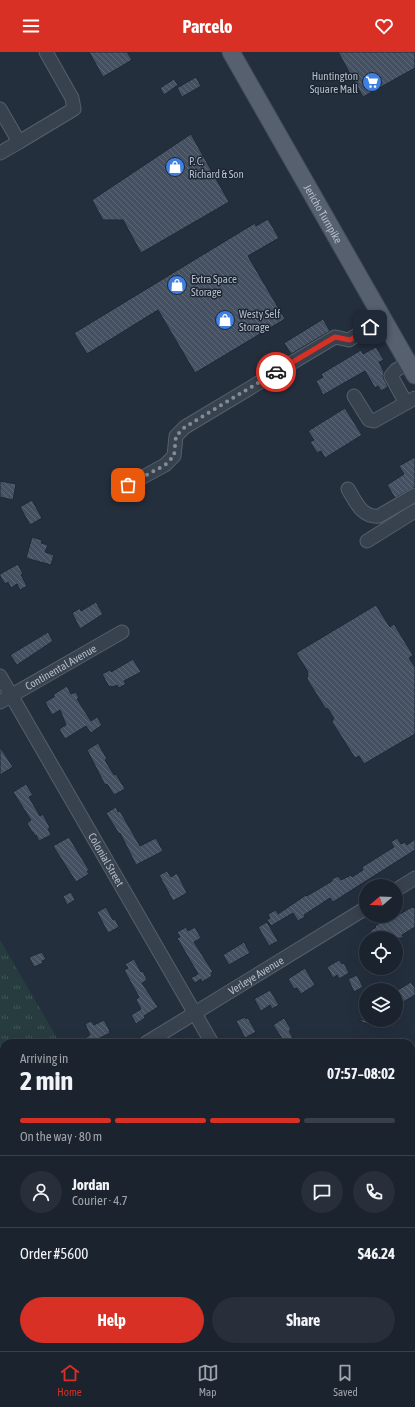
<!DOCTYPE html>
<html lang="en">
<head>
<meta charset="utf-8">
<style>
  body { margin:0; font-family:"Asap Condensed",sans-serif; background:#282f3a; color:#f1f3f6; height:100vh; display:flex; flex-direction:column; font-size:15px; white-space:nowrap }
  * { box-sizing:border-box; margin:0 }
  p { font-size:13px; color:#a0a4aa }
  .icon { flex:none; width:22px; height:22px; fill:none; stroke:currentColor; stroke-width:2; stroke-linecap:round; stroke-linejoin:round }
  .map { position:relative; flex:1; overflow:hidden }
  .drawer { position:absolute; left:0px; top:987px; width:415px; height:312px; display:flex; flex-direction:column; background:#1b232e; border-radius:12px 12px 0 0; box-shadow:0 4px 16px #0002,0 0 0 1px #39404a }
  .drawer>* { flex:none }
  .needle { width:26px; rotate:251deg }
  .controls { position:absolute; left:359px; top:827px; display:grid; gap:8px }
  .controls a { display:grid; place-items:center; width:44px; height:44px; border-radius:50%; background:#1b232e; box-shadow:0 4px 16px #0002,0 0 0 1px #39404a; font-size:20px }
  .pin { position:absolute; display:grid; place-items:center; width:34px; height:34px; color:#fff; margin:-17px; border-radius:8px; box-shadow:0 2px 6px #0006 }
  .courier { position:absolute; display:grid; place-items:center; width:40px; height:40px; margin:-20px; border:3px solid #d93025; border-radius:50%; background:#fff; color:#222; box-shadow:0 1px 5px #0007 }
  .headline em { font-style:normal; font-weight:700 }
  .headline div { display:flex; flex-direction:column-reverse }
  .headline { display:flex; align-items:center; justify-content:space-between; height:68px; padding:0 20px }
  h1 { font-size:26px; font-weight:700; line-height:30px }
  .bar { display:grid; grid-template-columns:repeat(4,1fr); gap:6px 4px; align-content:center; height:48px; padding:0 20px }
  .bar i { height:5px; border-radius:3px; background:#39404a }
  .bar .current { background:#d93025 }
  .bar p { grid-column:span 4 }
  .line { display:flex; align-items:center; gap:10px; padding:0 20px; border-top:1px solid #39404a }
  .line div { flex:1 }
  .round { display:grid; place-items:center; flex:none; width:42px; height:42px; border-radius:21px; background:#282f3a }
  .primary-button { display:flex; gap:8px; margin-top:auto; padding:8px 20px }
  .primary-button a { flex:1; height:46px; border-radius:24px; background:#d93025; color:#fff; font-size:16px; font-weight:700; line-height:46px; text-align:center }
  .primary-button a+a { background:#282f3a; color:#f1f3f6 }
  header { display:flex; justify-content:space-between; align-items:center; height:52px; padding:0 20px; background:#d93025; color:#fff; font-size:18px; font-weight:700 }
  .menu { display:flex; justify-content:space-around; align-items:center; height:56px; border-top:1px solid #39404a; background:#1b232e; font-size:11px; color:#a0a4aa }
  .menu a { display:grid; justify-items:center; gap:2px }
  .menu .current { color:#d93025 }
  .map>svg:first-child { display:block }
</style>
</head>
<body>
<header><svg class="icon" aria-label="menu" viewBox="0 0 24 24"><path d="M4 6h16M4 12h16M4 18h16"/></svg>Parcelo<svg class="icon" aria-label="heart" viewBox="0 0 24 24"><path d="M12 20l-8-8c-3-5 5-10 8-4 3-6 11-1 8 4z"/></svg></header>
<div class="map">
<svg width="415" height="1299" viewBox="0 0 415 1299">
  <defs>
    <pattern id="grass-tufts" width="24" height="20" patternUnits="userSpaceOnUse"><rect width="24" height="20" fill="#263c3f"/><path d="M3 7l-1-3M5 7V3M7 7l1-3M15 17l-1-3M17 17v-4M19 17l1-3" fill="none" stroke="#435659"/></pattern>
    <pattern id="building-back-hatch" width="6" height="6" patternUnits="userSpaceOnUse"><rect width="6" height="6" fill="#455162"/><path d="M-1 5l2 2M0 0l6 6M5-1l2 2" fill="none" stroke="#5d6877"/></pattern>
  </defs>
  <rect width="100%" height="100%" fill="#242f3e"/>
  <path fill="url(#grass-tufts)" d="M0,888L60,991H4V1069L0,1071Z"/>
  <path fill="url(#building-back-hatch)" stroke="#1f2835" d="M89,0H127L132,8L103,25Z
    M338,0H415V16L363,45Z
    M196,25L201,34L182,45L177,36Z
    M174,27L178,33L164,43L160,36Z
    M191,82L229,150L141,201L123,168H103L92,148Z
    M268,167L279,186L248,204L285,267L195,321L158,258L87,302L74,281L255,171L256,174Z
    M323,267L330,279L291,302L284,291Z
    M376,295L384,308L379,310L384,320L383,324L384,327L388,335L381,339L378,334L375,336L365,319L323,343L316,329L323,325L321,322L361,298L363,302Z
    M345,356L362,383L325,406L321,399L317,401L310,390L314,388L308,379Z
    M415,405V435L395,446L387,433L404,422L399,414Z
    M0,429L16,432L13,448L0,445Z
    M32,448L42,466L30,473L20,455Z
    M32,485L42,488L41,491L48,493L45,500L54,503L51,513L26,506Z
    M18,512L23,522L21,523L27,534L20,538L17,532L11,536L8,530L5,532L0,524V522Z
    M96,550L103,562L80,577L72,561L80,556L81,559Z
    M376,553L390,575L394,572L413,603L409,606L415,615V682L364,712L359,704L355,706L332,670L334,666L328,657L325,656L307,627L308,620L296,601Z
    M48,580L53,589L17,613L10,603Z
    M133,607L141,620L124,629L126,632L119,636L117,633L113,635L111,634L109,635L102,622L110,618L111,620Z
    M67,634L71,642L76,640L79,646L77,647L91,669L97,665L102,673L91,681L86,674L65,687L59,677L66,673L60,658L52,663L45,650L54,645V642Z
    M98,691L107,707L105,708L114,723L116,722L125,737L114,743L107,732L105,733L87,698Z
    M0,695L13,715L0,723Z
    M26,732L33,743L29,745L40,764L43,762L50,776L48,777L51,783L39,789L36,783L35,784L33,780H32L27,771L31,768L13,740Z
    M116,755L118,760L120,759L140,794L156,786L163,799L136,813L120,781L119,782L106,761Z
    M69,785L89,818L87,819L89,822L76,830L53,794Z
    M397,786L401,792L405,790L407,793L415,787V798L333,850L330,846L304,863L305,865L298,869L293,861L271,874L267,868L270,866L268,862L276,858L278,862L306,843L307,844L332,829V827L338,824L341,828L351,823L352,825L363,818L362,815L394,795L391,790Z
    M167,819L171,825L177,821L187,841L173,849L159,823Z
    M71,840L75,848L67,853L63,844Z
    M106,855L113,868L115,867L119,875L108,881L97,860Z
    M412,855L413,856L415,855V875L402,883L404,886H374L370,879L376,875L375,874L391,864L395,865Z
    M267,870L278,889L269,894L258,875Z
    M186,875L188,879L195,875L201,886L194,890L213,920L211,921L212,924L202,930L201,927L195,931L191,926L198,922L177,886L180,885L177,880Z
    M244,890L250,901L229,913L223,903Z
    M42,900L46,907L42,909L43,911L34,915L29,905Z
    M134,907L141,920L143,919L147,928L142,931L158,955L144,964L145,966L136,972L131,963L141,957L136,948L139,945L124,918L128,916L125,912Z
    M339,908L342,912L344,911L349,921L339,927L337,923L333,926L327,915Z
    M305,916L315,933L301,942L297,936L294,937L288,927Z
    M357,923L363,935L354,940L348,927Z
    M411,930L415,936V943L398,953L396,949V939Z
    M270,938L279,953L272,957L270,953L261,959L254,947Z
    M245,965L246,967L248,966L256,980L245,986L236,969Z
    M284,966L291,977L289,979L293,986L285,991L273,973Z
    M104,968L110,979H109L110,981L98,987L100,991H76L90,983L85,972L91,969L94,973Z
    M359,968H386L383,977L359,969Z"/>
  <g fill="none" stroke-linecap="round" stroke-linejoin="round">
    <g stroke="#565f6c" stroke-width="15">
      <g id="minor">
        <path d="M0,57L19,90L74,57L72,46L46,0"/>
        <path d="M0,101L19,90"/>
        <path d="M408,311L396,318L391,324L406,351L415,346"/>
        <path d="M354,344L369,368L374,369L406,351"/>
        <path d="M128,433L165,413L174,404L176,384L185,375L335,285L349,288L383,266"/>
        <path d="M348,437C356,450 362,466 379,464L415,443"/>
        <path d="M367,489L415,459"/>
        <path id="s1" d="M0,624L212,991"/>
        <path id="s2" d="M0,650L122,580"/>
        <path d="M396,838L415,826"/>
        <path id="s3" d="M146,991L366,856"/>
        <path d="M0,1081L4,1078"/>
        <path d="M0,1281L4,1282"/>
        <path d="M411,1290H415"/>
        <path d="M26,1299V1295"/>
        <path d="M339,1299L340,1295"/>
      </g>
    </g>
    <g stroke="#414a57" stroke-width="19">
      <g id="major">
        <path id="s4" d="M231,0L415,323"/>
      </g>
    </g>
    <path stroke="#44595c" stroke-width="1.5" stroke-dasharray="3 3" stroke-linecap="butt" d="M0,1021L4,1028"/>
    <use href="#minor" stroke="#38414e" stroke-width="13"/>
    <use href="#major" stroke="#56606e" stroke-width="17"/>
  </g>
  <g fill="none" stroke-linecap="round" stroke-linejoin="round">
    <path stroke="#828b98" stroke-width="4" stroke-dasharray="0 7.2" d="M128,433L165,413L174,404L176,384L185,375L276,320"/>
    <path stroke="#d93025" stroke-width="5" d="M276,320L335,285L350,288L370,275"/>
  </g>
  <defs>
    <g id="supermarket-disc" transform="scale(1)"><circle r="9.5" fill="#3f7fe0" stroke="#1d2633"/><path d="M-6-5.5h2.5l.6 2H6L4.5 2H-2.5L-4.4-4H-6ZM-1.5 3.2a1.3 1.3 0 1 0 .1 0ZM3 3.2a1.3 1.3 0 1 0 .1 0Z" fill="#fff"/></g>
    <g id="shop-disc" transform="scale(1)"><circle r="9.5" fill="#3f7fe0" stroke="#1d2633"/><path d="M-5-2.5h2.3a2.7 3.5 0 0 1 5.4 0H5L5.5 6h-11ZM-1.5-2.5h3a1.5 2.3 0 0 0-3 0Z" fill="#fff"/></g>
  </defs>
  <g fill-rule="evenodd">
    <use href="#supermarket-disc" x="372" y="30"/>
    <use href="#shop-disc" x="175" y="115"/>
    <use href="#shop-disc" x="177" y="233"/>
    <use href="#shop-disc" x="225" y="268"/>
  </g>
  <g text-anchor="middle" stroke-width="3" stroke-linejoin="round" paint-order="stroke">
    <g font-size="11" fill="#b4bcc9" stroke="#1d2633" text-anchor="start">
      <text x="358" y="28" text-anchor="end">Huntington<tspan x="358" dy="13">Square Mall</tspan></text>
      <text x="189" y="113">P. C.<tspan x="189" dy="13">Richard &amp; Son</tspan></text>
      <text x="191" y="231">Extra Space<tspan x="191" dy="13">Storage</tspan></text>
      <text x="239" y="266">Westy Self<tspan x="239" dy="13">Storage</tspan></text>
    </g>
    <g font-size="11" fill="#b4bcc9" stroke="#1d2633">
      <text dy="4" stroke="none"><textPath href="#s4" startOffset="186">Jericho Turnpike</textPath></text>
      <text dy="4" stroke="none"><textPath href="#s2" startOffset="70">Continental Avenue</textPath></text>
      <text dy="4" stroke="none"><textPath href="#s1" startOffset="212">Colonial Street</textPath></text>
      <text dy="4" stroke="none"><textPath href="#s3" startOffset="129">Verleye Avenue</textPath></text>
    </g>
  </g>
</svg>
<div class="controls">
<a><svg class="needle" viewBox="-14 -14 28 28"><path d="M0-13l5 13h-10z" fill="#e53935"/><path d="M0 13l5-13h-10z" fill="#a0a4aa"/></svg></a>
<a><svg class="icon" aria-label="locate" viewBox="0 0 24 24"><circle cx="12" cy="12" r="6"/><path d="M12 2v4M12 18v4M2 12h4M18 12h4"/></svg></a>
<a><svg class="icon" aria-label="layers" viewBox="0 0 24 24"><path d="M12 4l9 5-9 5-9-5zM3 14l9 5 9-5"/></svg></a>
</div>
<div class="pin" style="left:128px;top:433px;background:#ea580c"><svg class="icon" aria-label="bag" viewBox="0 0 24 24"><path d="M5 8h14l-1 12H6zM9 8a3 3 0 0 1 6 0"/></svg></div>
<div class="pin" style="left:370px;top:275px;background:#1f2937"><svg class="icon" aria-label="home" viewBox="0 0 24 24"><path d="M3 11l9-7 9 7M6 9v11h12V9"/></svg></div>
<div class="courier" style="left:276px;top:320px"><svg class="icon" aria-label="car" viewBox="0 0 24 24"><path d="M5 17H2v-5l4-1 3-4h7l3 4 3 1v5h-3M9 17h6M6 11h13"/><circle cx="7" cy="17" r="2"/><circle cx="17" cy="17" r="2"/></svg></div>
<section class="drawer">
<div class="headline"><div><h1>2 min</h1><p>Arriving in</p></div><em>07:57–08:02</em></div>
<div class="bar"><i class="current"></i><i class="current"></i><i class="current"></i><i></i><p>On the way · 80 m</p></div>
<div class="line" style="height:72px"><a class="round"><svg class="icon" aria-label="person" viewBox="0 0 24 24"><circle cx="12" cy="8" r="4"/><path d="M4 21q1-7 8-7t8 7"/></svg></a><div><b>Jordan</b><p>Courier · 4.7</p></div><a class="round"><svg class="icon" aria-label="chat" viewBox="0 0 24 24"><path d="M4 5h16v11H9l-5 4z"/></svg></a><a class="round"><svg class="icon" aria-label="phone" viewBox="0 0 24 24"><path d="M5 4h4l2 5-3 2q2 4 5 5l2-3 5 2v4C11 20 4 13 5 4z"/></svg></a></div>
<div class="line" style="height:52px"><div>Order #5600</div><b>$46.24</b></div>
<div class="primary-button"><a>Help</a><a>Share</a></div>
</section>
</div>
<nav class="menu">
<a class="current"><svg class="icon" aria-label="home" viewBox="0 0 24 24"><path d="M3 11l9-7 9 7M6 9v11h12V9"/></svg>Home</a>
<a><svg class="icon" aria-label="map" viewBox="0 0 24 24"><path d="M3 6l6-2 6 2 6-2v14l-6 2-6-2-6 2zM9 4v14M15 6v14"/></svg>Map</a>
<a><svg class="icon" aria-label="saved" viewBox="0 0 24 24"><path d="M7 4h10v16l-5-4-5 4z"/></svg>Saved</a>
</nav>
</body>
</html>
